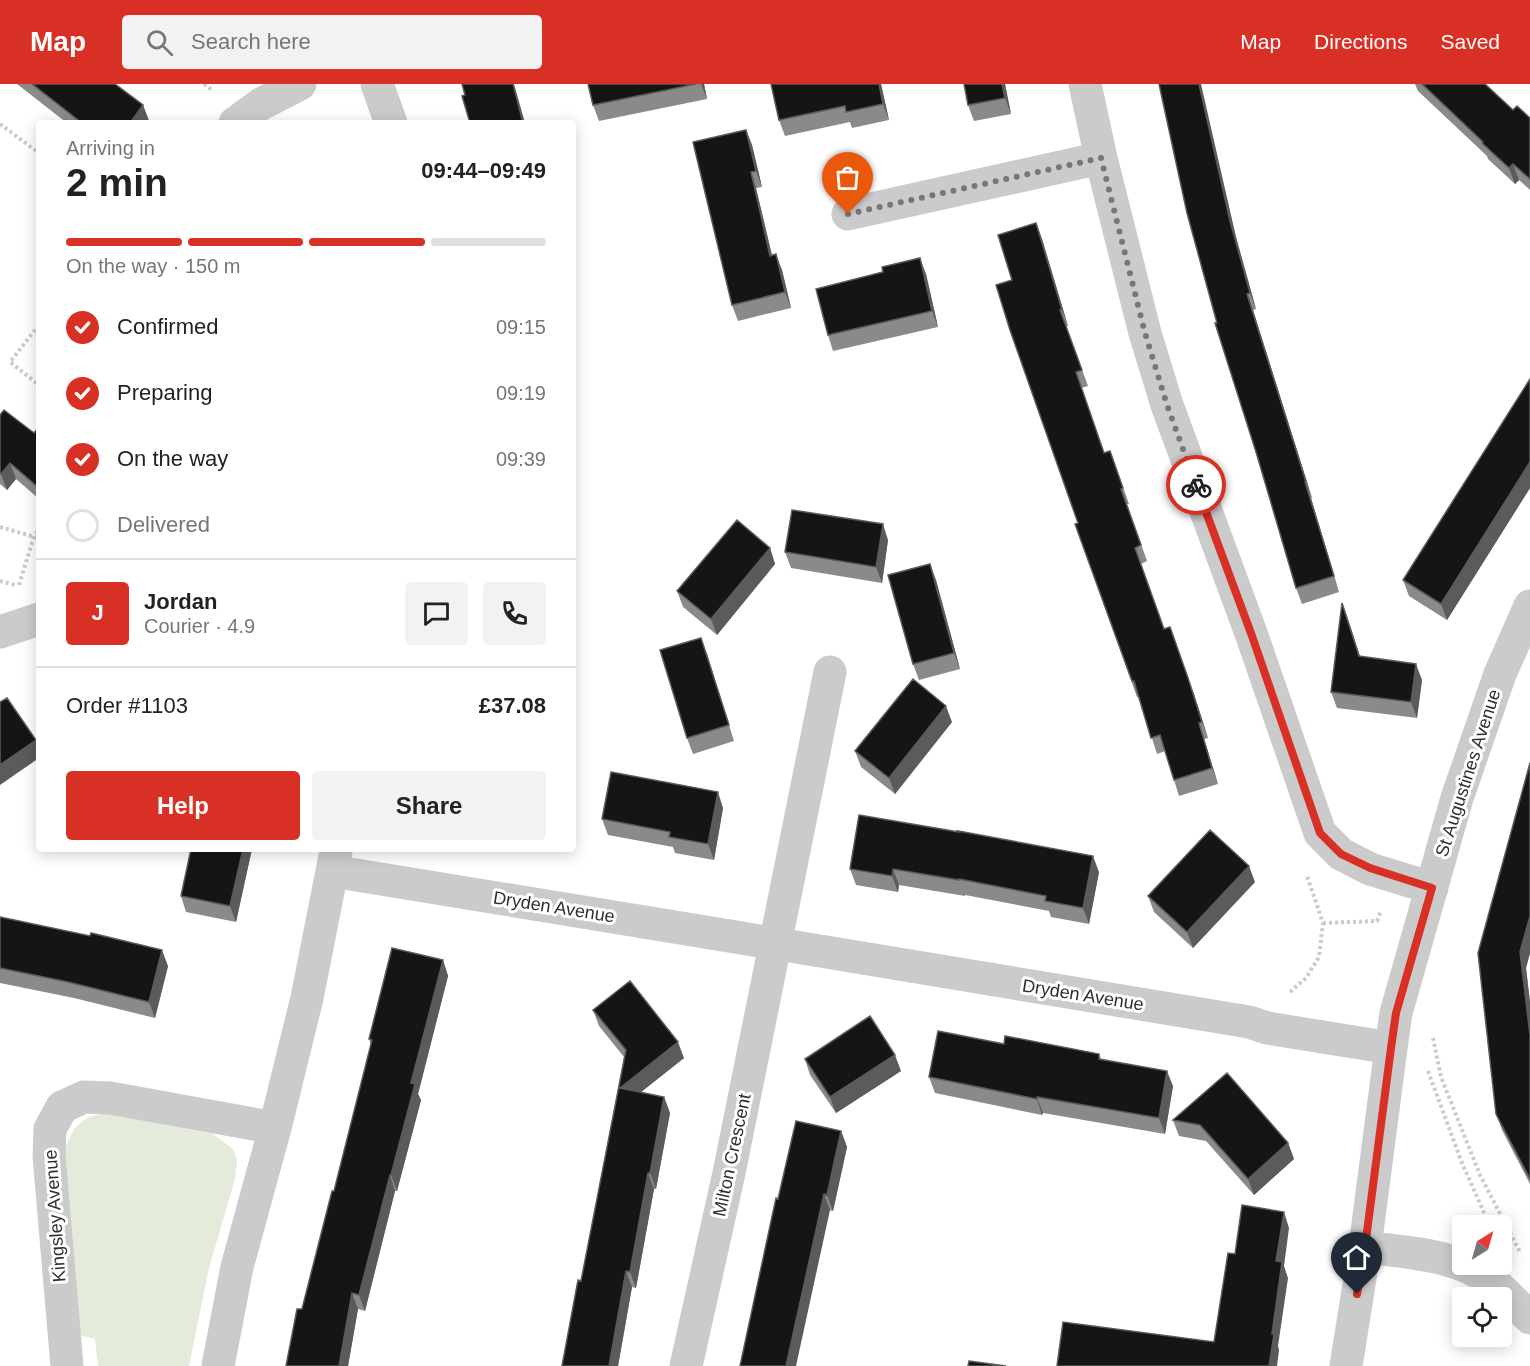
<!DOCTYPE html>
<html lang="en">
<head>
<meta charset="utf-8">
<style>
  body { margin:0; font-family:Arial,sans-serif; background:#f2f2f2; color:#222; height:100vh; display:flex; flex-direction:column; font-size:22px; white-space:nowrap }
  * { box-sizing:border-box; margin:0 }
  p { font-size:20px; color:#767676 }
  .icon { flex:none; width:33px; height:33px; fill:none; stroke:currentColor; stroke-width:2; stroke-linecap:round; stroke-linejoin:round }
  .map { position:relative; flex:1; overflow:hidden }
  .side { position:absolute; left:36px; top:36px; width:540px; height:732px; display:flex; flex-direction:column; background:#fff; border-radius:6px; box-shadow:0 3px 15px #0003 }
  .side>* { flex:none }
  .needle { width:39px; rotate:37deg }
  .controls { position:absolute; left:1452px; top:1131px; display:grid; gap:12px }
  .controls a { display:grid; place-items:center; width:60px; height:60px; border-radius:6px; background:#fff; box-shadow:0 3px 15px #0003; font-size:30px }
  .pin { position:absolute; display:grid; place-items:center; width:51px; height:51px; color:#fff; margin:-62px -26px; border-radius:50% 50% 50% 0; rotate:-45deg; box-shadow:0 0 6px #0007 }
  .pin .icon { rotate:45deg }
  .courier { position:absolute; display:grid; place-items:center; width:60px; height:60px; margin:-30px; border:4px solid #d93025; border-radius:50%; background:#fff; color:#222; box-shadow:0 2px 8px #0007 }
  .overview em { font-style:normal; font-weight:800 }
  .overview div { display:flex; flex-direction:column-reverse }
  .overview { display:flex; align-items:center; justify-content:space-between; height:102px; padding:0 30px }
  h1 { font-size:39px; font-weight:800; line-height:45px }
  .bar { display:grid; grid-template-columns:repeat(4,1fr); gap:9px 6px; align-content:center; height:72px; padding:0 30px }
  .bar i { height:8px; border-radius:4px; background:#e0e0e0 }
  .bar .active { background:#d93025 }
  .bar p { grid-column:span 4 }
  .line { display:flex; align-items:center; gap:15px; padding:0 30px; border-top:2px solid #e0e0e0 }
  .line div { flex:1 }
  .round { display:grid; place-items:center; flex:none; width:63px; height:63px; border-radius:6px; background:#f2f2f2 }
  ol { padding:0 30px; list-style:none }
  li { display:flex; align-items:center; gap:18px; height:66px }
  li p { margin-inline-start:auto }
  li .icon { padding:6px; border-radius:50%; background:#d93025; color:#fff; stroke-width:4 }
  li:last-child { color:#767676 }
  li i { width:33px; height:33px; border:3px solid #e0e0e0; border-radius:50% }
  .primary-button { display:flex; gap:12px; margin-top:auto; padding:12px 30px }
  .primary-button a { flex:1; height:69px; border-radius:6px; background:#d93025; color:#fff; font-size:24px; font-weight:800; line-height:69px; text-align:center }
  .primary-button a+a { background:#f2f2f2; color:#222 }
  header { display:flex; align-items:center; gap:36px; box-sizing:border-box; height:84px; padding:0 30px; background:#d93025; color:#fff }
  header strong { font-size:28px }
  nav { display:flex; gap:33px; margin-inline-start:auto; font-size:21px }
  .search { width:420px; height:54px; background:#f2f2f2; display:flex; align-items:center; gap:15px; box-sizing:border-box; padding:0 21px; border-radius:6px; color:#767676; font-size:22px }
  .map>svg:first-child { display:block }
</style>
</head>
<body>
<header>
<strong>Map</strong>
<div class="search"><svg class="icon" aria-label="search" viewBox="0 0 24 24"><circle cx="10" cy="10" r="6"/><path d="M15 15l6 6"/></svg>Search here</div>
<nav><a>Map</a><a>Directions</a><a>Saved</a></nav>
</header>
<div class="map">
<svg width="1530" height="1282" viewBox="0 0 1530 1282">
  <rect width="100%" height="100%" fill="#fff"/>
  <path fill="#e4ebdb" d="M104,1029L213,1050L233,1065L237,1076L235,1095L209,1184L189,1282H98L95,1255L80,1251L64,1066L74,1045L88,1033Z"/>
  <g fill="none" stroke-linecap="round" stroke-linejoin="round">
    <path stroke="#cbcbcb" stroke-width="4" stroke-dasharray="3 3" stroke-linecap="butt" d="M204,0L213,7
      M0,40L39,69
      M39,241L10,278L39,301
      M0,443L39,454
      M0,497L15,501
      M19,501L34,452L39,445
      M1323,839L1377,837L1381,826
      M1290,908L1306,894L1319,873L1323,839L1307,792
      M1433,954L1441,993L1480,1091L1520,1168
      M1428,987L1462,1079L1490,1142"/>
    <path stroke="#cbcbcb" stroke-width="33" d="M377,0L391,39
      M1085,0L1101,74L1145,249L1167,321L1252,552L1320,749L1341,770L1370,785L1432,804
      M235,39L261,20L300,0
      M848,130L1101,74
      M0,548L39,535
      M332,787C638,836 943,888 1249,938L1267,944L1391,964
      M1365,1163C1408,1169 1457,1170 1493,1198C1506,1209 1518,1222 1530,1234
      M67,1282L49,1072L50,1045L62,1023L84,1013L110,1014L275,1044
      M218,1282L237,1183L275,1044L307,914L336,767
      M686,1282L729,1089L830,588
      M1346,1282L1365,1163L1391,964L1396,929L1457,714L1500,590L1530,522"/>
  </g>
  <path fill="#8a8a8a" d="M17,0H115L143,21L149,37L148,39H67Z
    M588,0H704L707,15L599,37L593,21Z
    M881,0L889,36L852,44L850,38L785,52L779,36Z
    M964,0H1005L1011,30L974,37L968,21Z
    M1415,0H1485L1513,26L1530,34V106L1519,96L1515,100L1488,75L1487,72L1418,7Z
    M746,46L752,61L762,103L756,104L772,172L782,186L791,224L738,237L732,221Z
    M1221,92L1236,153L1256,225L1253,226L1312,414H1311L1339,508L1302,520L1296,504L1217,239Z
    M1036,139L1042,155L1068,242H1066L1088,302L1081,304L1104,369L1110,367L1129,420H1127L1147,477L1141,480L1164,545L1194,610L1208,654L1204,655L1218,700L1179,712L1165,667L1157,670L1139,613H1137L1075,440L1078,439L1012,196Z
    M926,190L938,243L833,267L828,251Z
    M1530,295V404L1447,536L1409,512L1403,496Z
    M0,331L34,349L39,343V415L16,395L7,406L0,400Z
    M888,456L882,499L791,484L785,468Z
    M770,464L775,480L717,551L683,523L677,507Z
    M936,496L960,585L919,596L913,580Z
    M1342,519L1360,573L1422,596L1417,634L1337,624L1331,608Z
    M707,570L734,657L693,670L687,654Z
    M952,638L895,710L861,683L855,667Z
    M1530,679V869L1526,884L1530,918V1100L1502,1046L1496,1030Z
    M723,724L714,776L675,769L673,763L608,751L602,735Z
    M191,765H252L236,838L186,828L181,812Z
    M850,785L1099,788L1089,840L1051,833L1049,827L965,811V812L899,801L898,808L856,801Z
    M1255,798L1193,864L1154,828L1148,812Z
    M0,833L168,882L155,934L74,914L0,899Z
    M443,876L448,892L418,1010L421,1016L397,1107H395L365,1227L358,1225L348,1282H286L334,1107L371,961L369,955Z
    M593,926L684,974L641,1008L664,1013L670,1029L656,1105H654L636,1204L632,1203L618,1282H562L581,1197L624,973L599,942Z
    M1004,960L1099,970L1101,975L1173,1002L1165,1050L1043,1029L1042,1031L935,1009L929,993Z
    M805,975L901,987L836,1029L810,991Z
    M1227,989L1288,1059L1294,1075L1254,1111L1206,1057L1179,1052L1173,1036Z
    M841,1047L847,1063L833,1127L778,1115Z"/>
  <path fill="#5b5b5b" d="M513,0H514L525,39H523Z
    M701,0H704L707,15Z
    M879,0H881L889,36L883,20Z
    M1002,0H1005L1011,30L1005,14Z
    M1199,0H1201L1236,153L1256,225L1250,209L1230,137Z
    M143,21L149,37L148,39H130Z
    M746,46L752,61L762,103L756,87Z
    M1513,80L1519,96L1515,100L1509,84Z
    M751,88L756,104L776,188L770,172Z
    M1036,139L1042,155L1068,242L1062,226Z
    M776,170L782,186L791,224L785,208Z
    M920,174L926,190L938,243L932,227Z
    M1247,210L1253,226L1312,414L1306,398Z
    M1530,378V404L1447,536L1441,520Z
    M10,379L16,395L7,406L1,390Z
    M1305,398L1311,414L1339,508L1334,492Z
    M883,440L888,456L882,499L876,483Z
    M770,464L775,480L717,551L711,535Z
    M930,480L936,496L960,585L954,569Z
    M1342,519L1348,535L1365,588L1359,572Z
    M701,554L707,570L734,657L729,641Z
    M1175,559L1194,610L1208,654L1202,638Z
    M1416,580L1422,596L1417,634L1411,618Z
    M946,622L952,638L895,710L889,694Z
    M1199,639L1204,655L1218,700L1212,684Z
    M36,656L39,664V674L0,701V681Z
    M718,708L723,724L714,776L708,760Z
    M243,765H252L236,838L230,822Z
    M1093,772L1099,788L1089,840L1083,824Z
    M1249,782L1255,798L1193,864L1187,848Z
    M893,785L899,801L898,808L892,792Z
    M1530,832V869L1526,884L1530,918V951L1520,868Z
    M162,866L168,882L155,934L149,918Z
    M443,876L448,892L418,1010L421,1016L397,1107L391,1091L411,999Z
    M678,958L684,974L626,1020L620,1004Z
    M895,971L901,987L836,1029L830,1013Z
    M1167,987L1173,1002L1165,1050L1159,1034Z
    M664,1013L670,1029L656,1105L650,1089Z
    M1037,1013L1043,1029L1042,1031L1037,1015Z
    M841,1047L847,1063L833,1127L827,1111Z
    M1288,1059L1294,1075L1254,1111L1248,1095Z
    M648,1089L654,1105L636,1204L630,1188Z
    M390,1091L395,1107L365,1227L359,1211Z
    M824,1110L830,1126L796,1282H786Z
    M1284,1128L1289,1144L1284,1182L1288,1194L1278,1262L1279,1266L1277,1282H1269L1276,1177Z
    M626,1187L632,1203L618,1282H609Z
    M352,1209L358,1225L348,1282H339Z"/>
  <path fill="#151515" stroke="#5b5b5b" stroke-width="1.5" d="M32,0H115L143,21L130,39H82Z
    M462,0H513L523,39H470L462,12L465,11Z
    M588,0H696L593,21Z
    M771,0H879L883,20L846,28L845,22L779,36Z
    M964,0H1002L1005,14L968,21Z
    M1159,0H1199L1230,137L1250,209L1247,210L1306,398H1305L1334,492L1296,504L1257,371L1215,239H1217L1187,129Z
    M1422,0H1485L1513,26L1517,22L1530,34V95L1513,80L1509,84L1482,59L1483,58Z
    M746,46L756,87L751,88L770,172L776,170L785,208L732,221L693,58Z
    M1036,139L1062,226H1060L1082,286L1076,288L1104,369L1110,367L1123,404L1121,405L1141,461L1135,464L1164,545L1170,543L1188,594L1202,638L1199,639L1212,684L1174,696L1160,651L1151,654L1134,597H1132L1075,440L1078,439L1010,246L996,201L1012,196L998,151Z
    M920,174L932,227L828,251L816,205L883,188L882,183Z
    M1530,295V378L1441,520L1403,496Z
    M4,326L34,349L39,343V404L10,379L1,390L0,389V331Z
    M792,426L883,440L876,483L785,468Z
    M737,436L770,464L711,535L677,507Z
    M930,480L954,569L913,580L888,491Z
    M1342,519L1359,572L1416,580L1411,618L1331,608Z
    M701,554L729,641L687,654L660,566Z
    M913,595L946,622L889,694L855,667Z
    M7,614L36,656L0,681V618Z
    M1530,679V832L1520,868L1530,951V1095L1496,1030L1478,869Z
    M611,688L718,708L708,760L669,753L670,748L602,735Z
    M859,731L959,748L958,747L1093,772L1083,824L1045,817L1046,812L959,795V796L893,785L892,792L850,785Z
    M1210,746L1249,782L1187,848L1148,812Z
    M191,765H243L230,822L181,812Z
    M0,833L90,852L91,849L162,866L149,918L68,898L0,884Z
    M392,864L443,876L411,999L415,1000L391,1091H390L359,1211L352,1209L339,1282H286L297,1225H302L332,1107H334L372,956L369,955Z
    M630,897L678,958L620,1004L664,1013L650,1089H648L630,1188L626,1187L609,1282H562L578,1196L581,1197L626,966L593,926Z
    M870,932L895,971L830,1013L805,975Z
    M938,947L1004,960L1005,952L1099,970V975L1167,987L1159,1034L1037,1013V1015L929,993Z
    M1227,989L1288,1059L1248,1095L1200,1041L1173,1036Z
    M796,1037L841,1047L827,1111L824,1110L786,1282H740L776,1114L778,1115Z
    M1242,1121L1284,1128L1276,1177L1282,1178L1272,1250H1274L1269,1282H1057L1063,1238L1214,1258L1228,1169L1235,1170Z
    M969,1277L1006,1282H968Z"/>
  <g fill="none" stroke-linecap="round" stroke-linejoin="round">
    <path stroke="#777" stroke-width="6" stroke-dasharray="0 10.8" d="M848,130L1101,74L1145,249L1167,321L1196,401"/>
    <path stroke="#d93025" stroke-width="8" d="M1196,401L1252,552L1320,749L1341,770L1370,784L1432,804L1396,929L1391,964L1365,1163L1357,1210"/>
  </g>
  <g text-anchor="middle" stroke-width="6" stroke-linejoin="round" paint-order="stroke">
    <g font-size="18" fill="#2e2e2e" stroke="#fff">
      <text transform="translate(1468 689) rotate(-72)" y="6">St Augustines Avenue</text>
      <text transform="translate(554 823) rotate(9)" y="6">Dryden Avenue</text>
      <text transform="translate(1083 911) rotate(9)" y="6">Dryden Avenue</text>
      <text transform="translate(732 1071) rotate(-78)" y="6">Milton Crescent</text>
      <text transform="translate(55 1132) rotate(-94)" y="6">Kingsley Avenue</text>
    </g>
  </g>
</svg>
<div class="controls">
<a><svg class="needle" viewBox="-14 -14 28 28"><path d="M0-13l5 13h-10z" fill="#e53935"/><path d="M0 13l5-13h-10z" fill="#767676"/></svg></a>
<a><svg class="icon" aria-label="locate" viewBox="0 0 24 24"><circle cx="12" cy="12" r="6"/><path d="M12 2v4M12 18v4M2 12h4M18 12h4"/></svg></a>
</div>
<div class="pin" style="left:848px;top:130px;background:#ea580c"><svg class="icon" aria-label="bag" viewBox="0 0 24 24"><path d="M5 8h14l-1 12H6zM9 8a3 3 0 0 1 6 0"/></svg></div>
<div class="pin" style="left:1357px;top:1210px;background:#1f2937"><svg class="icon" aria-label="home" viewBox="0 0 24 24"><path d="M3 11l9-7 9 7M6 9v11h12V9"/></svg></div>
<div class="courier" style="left:1196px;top:401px"><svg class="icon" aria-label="bike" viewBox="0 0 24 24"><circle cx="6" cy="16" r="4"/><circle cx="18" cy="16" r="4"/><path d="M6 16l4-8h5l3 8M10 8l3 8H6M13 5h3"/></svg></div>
<section class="side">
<div class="overview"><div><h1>2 min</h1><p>Arriving in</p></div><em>09:44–09:49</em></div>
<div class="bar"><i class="active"></i><i class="active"></i><i class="active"></i><i></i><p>On the way · 150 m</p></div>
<ol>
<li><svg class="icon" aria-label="check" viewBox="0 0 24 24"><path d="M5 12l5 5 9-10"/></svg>Confirmed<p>09:15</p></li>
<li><svg class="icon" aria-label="check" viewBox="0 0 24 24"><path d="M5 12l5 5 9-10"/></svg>Preparing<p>09:19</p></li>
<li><svg class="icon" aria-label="check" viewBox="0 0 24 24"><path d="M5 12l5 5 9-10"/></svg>On the way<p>09:39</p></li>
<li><i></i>Delivered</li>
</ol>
<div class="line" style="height:108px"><b class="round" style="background:#d93025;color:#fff">J</b><div><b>Jordan</b><p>Courier · 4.9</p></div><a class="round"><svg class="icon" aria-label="chat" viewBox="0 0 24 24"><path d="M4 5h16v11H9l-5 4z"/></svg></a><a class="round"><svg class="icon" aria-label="phone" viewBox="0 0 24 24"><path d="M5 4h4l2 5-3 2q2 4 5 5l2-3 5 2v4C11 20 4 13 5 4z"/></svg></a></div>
<div class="line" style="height:78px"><div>Order #1103</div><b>£37.08</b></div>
<div class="primary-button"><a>Help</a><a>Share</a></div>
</section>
</div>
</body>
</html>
